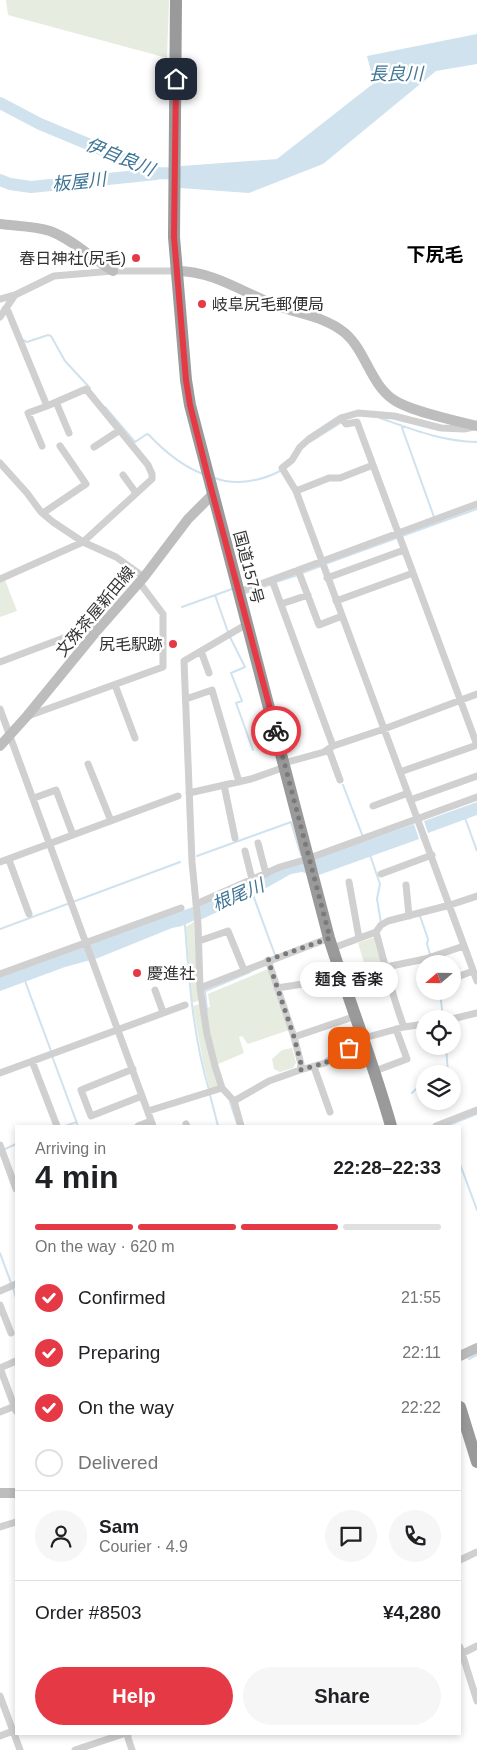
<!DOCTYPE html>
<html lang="en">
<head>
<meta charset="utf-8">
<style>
  body { margin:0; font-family:Arial,"Noto Sans JP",sans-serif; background:#f6f6f6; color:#202124; height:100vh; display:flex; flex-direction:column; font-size:19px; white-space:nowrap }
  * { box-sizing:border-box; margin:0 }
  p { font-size:16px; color:#757577 }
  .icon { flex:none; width:28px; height:28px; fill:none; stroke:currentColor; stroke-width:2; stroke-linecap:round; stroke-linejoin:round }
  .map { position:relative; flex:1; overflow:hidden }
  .drawer { position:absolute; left:15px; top:1125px; width:446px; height:610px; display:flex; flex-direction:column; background:#fff; border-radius:0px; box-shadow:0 2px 8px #0003 }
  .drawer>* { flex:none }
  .needle { width:32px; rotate:250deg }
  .buttons { position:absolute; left:416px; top:955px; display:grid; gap:10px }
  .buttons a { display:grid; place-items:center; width:45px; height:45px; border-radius:50%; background:#fff; box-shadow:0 2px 8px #0003; font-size:25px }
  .pin { position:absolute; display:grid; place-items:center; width:42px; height:42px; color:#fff; margin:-21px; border-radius:10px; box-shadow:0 2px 8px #0006 }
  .courier { position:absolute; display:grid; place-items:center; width:50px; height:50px; margin:-25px; border:4px solid #e63946; border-radius:50%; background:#fff; color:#222; box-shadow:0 1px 6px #0007 }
  .bubble { position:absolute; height:35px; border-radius:18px; background:#fff; box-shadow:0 2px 8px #0003; font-size:16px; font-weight:600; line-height:35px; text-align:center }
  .overview em { font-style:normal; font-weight:600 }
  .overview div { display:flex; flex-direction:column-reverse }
  .overview { display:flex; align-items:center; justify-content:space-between; height:85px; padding:0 20px }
  h1 { font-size:32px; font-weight:600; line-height:38px }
  .bar { display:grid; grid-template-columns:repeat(4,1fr); gap:8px 5px; align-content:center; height:60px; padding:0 20px }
  .bar i { height:6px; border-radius:4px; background:#e0e0e0 }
  .bar .on { background:#e63946 }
  .bar p { grid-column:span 4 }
  .line { display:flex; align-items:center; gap:12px; padding:0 20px; border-top:1px solid #e0e0e0 }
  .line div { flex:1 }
  .round { display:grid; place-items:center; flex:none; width:52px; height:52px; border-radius:26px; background:#f6f6f6 }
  ol { padding:0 20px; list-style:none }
  li { display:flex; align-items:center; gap:15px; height:55px }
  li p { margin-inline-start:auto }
  li .icon { padding:5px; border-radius:50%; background:#e63946; color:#fff; stroke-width:4 }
  li:last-child { color:#757577 }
  li i { width:28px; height:28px; border:2px solid #e0e0e0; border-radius:50% }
  .primary-button { display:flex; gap:10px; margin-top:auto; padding:10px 20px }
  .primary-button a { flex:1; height:58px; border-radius:30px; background:#e63946; color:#fff; font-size:20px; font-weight:600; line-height:58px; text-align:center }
  .primary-button a+a { background:#f6f6f6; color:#202124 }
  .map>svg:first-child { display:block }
</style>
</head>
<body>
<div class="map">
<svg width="477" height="1750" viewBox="0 0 477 1750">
  <rect width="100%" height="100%" fill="#fff"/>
  <path fill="#e6ecdf" d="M6,0H169L167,58L8,15Z
    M5,580L17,611L0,617V582Z
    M195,921L200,1000L192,1003L186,927Z
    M375,937L385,972L368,976L358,943Z
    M268,969L289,1030L248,1044L242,1036L239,1037L244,1053L216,1065L204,1009L210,1007L208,994Z
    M200,1004L219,1086L210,1090L203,1062L193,1006Z
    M292,1048L296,1063L293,1068L280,1072L274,1069L272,1059L282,1050Z"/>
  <path fill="#cfe2ee" d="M477,34V64L436,71L323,164L249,193L180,188L181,166L277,159L374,83L367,56Z
    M477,802V815L428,833L424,821Z
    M414,824L419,839L319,875L314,859Z
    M304,862L308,874L302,872L291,874L254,895L200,920L198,906L281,868Z
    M193,907L195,920L182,926L172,928L98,958L65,967L0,991V976Z"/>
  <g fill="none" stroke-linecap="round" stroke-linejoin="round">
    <path stroke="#cfe2ee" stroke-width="2" d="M23,340L27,342L48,335L51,336L65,361L90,388
      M105,407L135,442L147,434L149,435C165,452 182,466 203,474
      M380,418C414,430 441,441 477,442
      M401,425L434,517
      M310,442L342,422
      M215,478C235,486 261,481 280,471
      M325,564L477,509
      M302,573L321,566
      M276,582L298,575
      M246,593L272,584
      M215,595L228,632
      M182,607L232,589
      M230,637L245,667L231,673L242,701L236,703L253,750
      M343,785L363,837
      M465,818L477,851
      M370,855L380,884L377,899L381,923
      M197,856L291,822L301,855
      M253,895L275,955
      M420,916L428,939L427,944L430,954
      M185,925C189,981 193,1036 209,1090
      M0,929L180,862
      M25,981L51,1051
      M440,991L443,1019
      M207,1011L205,991L250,972
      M446,1046L448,1074
      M52,1056L78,1126
      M412,1093L418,1087L425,1084
      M210,1095L218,1126
      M230,1102L238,1126
      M449,1125L477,1114
      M65,1126L77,1122
      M5,1149L16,1144
      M460,1164L477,1210
      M0,1253L11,1283
      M13,1288L16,1298
      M469,1359L477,1355"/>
    <path stroke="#cfe2ee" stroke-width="12" d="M0,103L40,124L158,173L185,174
      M0,180L10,184L31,187L156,174"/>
    <path stroke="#d0d0d0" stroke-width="7" d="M0,299L15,295L54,276L113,271H178
      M0,317L15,295
      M56,402L69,433
      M341,418L346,424L357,422L477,745
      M42,446L28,413L47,406
      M94,447L120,430
      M0,463L27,493L41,512L53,522L83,542L116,557L144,577
      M123,475L136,493
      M296,491L329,478H340L373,465
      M43,513L86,484L60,446
      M298,570L319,625L342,616
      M327,578L404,550
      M0,579L83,542L152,479V474L148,465L86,389L47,406L8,311L5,309
      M272,580L333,746
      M239,592L477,504
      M336,601L413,573
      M281,604L308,595
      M201,651L209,673
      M0,662L90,628H99
      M115,685L135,738
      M186,699L212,690L239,782
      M0,709L153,1126
      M28,716L163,667V614L139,582
      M329,750L340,780
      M284,763L324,752L333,746L384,729L477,694
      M88,764L111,821
      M400,772L477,745
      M224,785L235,838
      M189,793L251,779L285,767
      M34,798L56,790L73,835
      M410,800L477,776
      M373,806L408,793
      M417,818L296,491L282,468L292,460L300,447L309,439L341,418L358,413L394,416L441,428L464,429L474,427
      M424,837L477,981
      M258,843L266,874
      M245,851L252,879
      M9,860L29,914
      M0,862L178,796
      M381,874L432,855
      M349,882L359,938
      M406,885L409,916
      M196,904L280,867L304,860L477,797
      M199,941L228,931L244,970
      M333,948L376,932L381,925L388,921L450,905L477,896
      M386,967L425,959L464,946
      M0,974L181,908
      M452,979L473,971
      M344,985L388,973
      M200,988L329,938
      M277,988L316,982L341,974
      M155,990L163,1012
      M452,1019L477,1013
      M404,1027L425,1024
      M294,1037L356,1016
      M32,1061L57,1126
      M314,1067L330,1112
      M133,1069L81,1090L91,1116L142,1096
      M300,1070L325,1063L364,1038L404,1027C392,996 385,964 376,932
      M375,1071L407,1059L396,1029
      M0,1073L185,1005
      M234,1101L269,1081L300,1070L301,1064L294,1037L268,960
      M148,1111L222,1088
      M186,1124L187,1126
      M138,1126L151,1121
      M241,1126L234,1101L222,1088L215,1066L207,1034L200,988L198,924L192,862L184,661L247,624
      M436,1126L477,1110
      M0,1145L16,1189
      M0,1291L16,1284
      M0,1305L11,1333
      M0,1368L16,1411
      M0,1368L16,1361
      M0,1412L15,1406
      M0,1527L16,1522
      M460,1560L477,1552
      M460,1647L477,1701
      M463,1653L477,1646
      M0,1696L20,1750
      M128,1734V1738L132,1750
      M0,1736L13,1731
      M75,1750L123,1734"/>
    <path stroke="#bdbdbd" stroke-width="10" d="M0,224C16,226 35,226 50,231C74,240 92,259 113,271
      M178,271C213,271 246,294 278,306C300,314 326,317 345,333C366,351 370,384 394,400C410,411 456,421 477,426
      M0,746L27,716L95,633L144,577L188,519L213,494
      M460,1356L477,1348
      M0,1493H16"/>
    <path stroke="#9a9a9a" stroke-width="12" d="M176,0L174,237L186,380L190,405L329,938C349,1001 373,1062 391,1126
      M460,1407L477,1462"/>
    <path stroke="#d0d0d0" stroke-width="7" d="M417,818L424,837"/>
  </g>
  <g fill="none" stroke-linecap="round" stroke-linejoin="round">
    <path stroke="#7a7a7a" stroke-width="5" stroke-dasharray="0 9" d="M276,731L330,938L268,960L294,1037L301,1064L300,1070L325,1063L349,1048"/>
    <path stroke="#e63946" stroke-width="6" d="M176,79L174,237L186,380L190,405L207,473L276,731"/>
  </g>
  <g fill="#e63946" stroke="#fff" stroke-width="2">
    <circle cx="136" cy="258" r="5"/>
    <circle cx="202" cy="304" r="5"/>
    <circle cx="173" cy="644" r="5"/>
    <circle cx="137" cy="973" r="5"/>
  </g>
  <g text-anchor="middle" stroke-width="5" stroke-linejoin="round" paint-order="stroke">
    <g font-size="16" fill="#333" stroke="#fff" text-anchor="end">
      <text x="126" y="264">春日神社(尻毛)</text>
      <text x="212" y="310" text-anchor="start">岐阜尻毛郵便局</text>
      <text x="163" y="650">尻毛駅跡</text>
      <text x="147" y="979" text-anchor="start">慶進社</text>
    </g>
    <g font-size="16" fill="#333" stroke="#fff">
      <text transform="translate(249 567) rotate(75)" y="6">国道157号</text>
      <text transform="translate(95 611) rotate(-50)" y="6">文殊茶屋新田線</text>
    </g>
    <g font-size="18" font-style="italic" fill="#3f7597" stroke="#fff">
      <text x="396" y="80">長良川</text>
      <text transform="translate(120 157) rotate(22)" y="6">伊自良川</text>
      <text transform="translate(79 182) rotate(-6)" y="6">板屋川</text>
      <text transform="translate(238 895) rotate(-23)" y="6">根尾川</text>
    </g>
    <g font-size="19" font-weight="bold" fill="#000" stroke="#fff">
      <text x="435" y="261">下尻毛</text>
    </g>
  </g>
</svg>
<div class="buttons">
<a><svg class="needle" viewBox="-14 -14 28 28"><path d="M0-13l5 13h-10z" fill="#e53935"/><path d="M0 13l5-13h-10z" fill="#757577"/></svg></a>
<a><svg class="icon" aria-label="locate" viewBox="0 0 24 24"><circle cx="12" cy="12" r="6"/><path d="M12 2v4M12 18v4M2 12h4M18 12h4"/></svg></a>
<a><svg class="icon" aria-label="layers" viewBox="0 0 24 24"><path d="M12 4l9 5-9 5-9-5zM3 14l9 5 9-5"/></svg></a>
</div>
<div class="pin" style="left:349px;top:1048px;background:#ea580c"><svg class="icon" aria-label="bag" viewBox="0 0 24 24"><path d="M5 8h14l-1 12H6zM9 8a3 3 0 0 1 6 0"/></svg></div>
<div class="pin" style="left:176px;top:79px;background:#1f2937"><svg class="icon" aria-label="home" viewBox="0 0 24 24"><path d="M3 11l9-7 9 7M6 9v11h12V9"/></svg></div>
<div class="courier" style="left:276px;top:731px"><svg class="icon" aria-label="bike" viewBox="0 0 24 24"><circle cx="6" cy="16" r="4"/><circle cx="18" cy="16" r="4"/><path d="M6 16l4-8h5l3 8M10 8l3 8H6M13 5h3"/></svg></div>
<div class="bubble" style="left:300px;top:962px;width:98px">麺食 香楽</div>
<section class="drawer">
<div class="overview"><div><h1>4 min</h1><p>Arriving in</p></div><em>22:28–22:33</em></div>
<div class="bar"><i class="on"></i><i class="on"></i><i class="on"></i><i></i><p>On the way · 620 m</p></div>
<ol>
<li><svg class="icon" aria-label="check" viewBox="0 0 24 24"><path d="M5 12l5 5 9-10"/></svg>Confirmed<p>21:55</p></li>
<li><svg class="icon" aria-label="check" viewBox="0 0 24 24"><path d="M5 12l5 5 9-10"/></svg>Preparing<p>22:11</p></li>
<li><svg class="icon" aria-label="check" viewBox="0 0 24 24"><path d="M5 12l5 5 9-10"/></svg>On the way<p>22:22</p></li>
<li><i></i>Delivered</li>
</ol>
<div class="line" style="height:90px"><a class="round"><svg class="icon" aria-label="person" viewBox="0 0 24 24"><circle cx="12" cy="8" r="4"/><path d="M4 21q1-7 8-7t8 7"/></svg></a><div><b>Sam</b><p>Courier · 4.9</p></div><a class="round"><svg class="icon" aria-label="chat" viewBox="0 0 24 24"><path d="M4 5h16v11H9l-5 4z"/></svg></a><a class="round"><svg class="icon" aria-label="phone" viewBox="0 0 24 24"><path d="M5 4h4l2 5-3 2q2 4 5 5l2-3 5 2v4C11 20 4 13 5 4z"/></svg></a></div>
<div class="line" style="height:65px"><div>Order #8503</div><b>¥4,280</b></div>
<div class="primary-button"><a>Help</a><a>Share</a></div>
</section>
</div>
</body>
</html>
